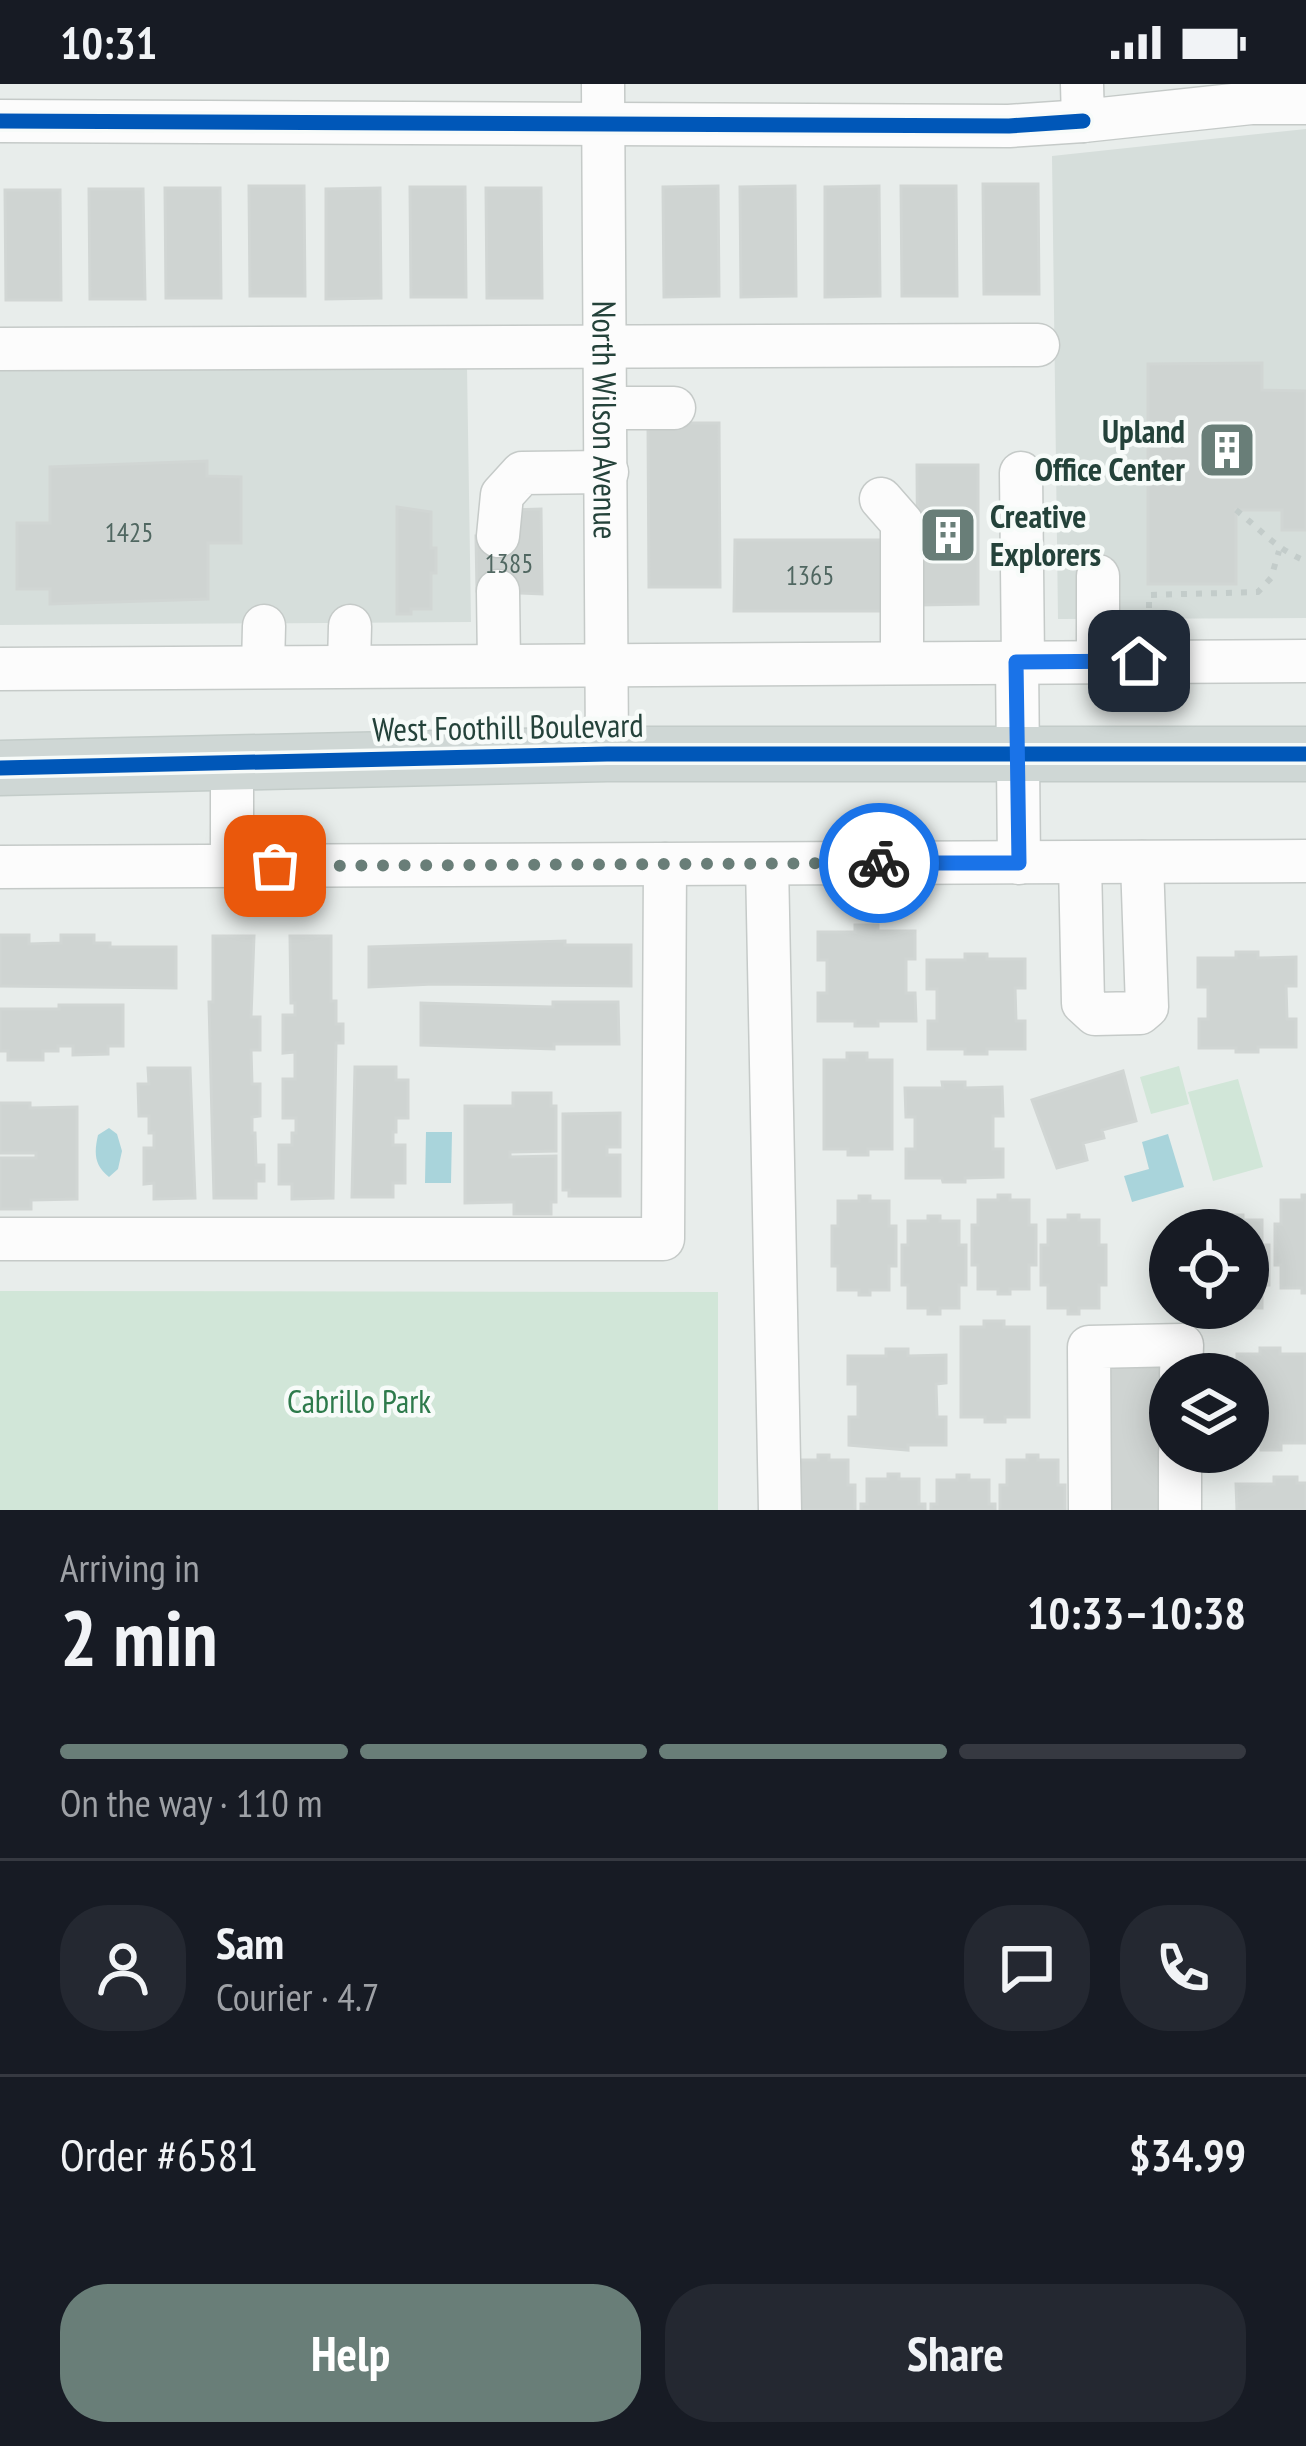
<!DOCTYPE html>
<html lang="en">
<head>
<meta charset="utf-8">
<style>
  body { margin:0; font-family:"PT Sans Narrow",sans-serif; background:#242831; color:#f1f3f6; height:100vh; display:flex; flex-direction:column; font-size:45px; white-space:nowrap }
  * { box-sizing:border-box; margin:0 }
  p { font-size:39px; color:#9ea1a6 }
  .icon { flex:none; width:66px; height:66px; fill:none; stroke:currentColor; stroke-width:2; stroke-linecap:round; stroke-linejoin:round }
  .map { position:relative; height:1426px; overflow:hidden }
  .details { display:flex; flex-direction:column; background:#171b24; flex:1 }
  .details>* { flex:none }
  .controls { position:absolute; left:1149px; top:1125px; display:grid; gap:24px }
  .controls a { display:grid; place-items:center; width:120px; height:120px; border-radius:50%; background:#171b24; box-shadow:0 6px 30px #0003; font-size:60px }
  .pin { position:absolute; display:grid; place-items:center; width:102px; height:102px; color:#fff; margin:-51px; border-radius:24px; box-shadow:0 6px 18px #0006 }
  .courier { position:absolute; display:grid; place-items:center; width:120px; height:120px; margin:-60px; border:9px solid #1a73e8; border-radius:50%; background:#fff; color:#222; box-shadow:0 3px 15px #0007 }
  .head em { font-style:normal; font-weight:700 }
  .head div { display:flex; flex-direction:column-reverse }
  .head { display:flex; align-items:center; justify-content:space-between; height:204px; padding:0 60px }
  h1 { font-size:78px; font-weight:700; line-height:90px }
  .bar { display:grid; grid-template-columns:repeat(4,1fr); gap:18px 12px; align-content:center; height:144px; padding:0 60px }
  .bar i { height:15px; border-radius:9px; background:#363941 }
  .bar .selected { background:#697e78 }
  .bar p { grid-column:span 4 }
  .line { display:flex; align-items:center; gap:30px; padding:0 60px; border-top:3px solid #363941 }
  .line div { flex:1 }
  .round { display:grid; place-items:center; flex:none; width:126px; height:126px; border-radius:48px; background:#242831 }
  .action { display:flex; gap:24px; margin-top:auto; padding:24px 60px }
  .action a { flex:1; height:138px; border-radius:48px; background:#697e78; color:#fff; font-size:48px; font-weight:700; line-height:138px; text-align:center }
  .action a+a { background:#242831; color:#f1f3f6 }
  .status { display:flex; justify-content:space-between; align-items:center; height:84px; padding:0 60px; background:#171b24; direction:ltr }
  .status svg { height:33px; fill:currentColor }
  .map>svg:first-child { display:block }
</style>
</head>
<body>
<div class="status"><b>10:31</b><svg viewBox="0 0 49 12"><path d="M0 12V9h3v3zM5 12V6h3v6zM10 12V3h3v9zM15 12V0h3v12zM26 1h20v11H26zM47 4h2v5h-2z"/></svg></div>
<div class="map">
<svg width="1306" height="1426" viewBox="0 0 1306 1426">
  <rect width="100%" height="100%" fill="#e8edeb"/>
  <path fill="#d6dedb" d="M1306,45V534L1058,535L1052,72Z
    M0,281L467,283L471,538L0,541Z"/>
  <path fill="#d1e6d8" d="M1179,982L1189,1020L1151,1030L1140,993Z
    M1238,995L1263,1083L1213,1097L1188,1008Z
    M0,1207L718,1208V1426H0Z"/>
  <path fill="#a9d4db" d="M109,1044L117,1050L122,1067L118,1085L109,1093C94,1081 94,1069 98,1051Z
    M426,1048H452L451,1099H425Z
    M1168,1050L1184,1103L1132,1118L1124,1092L1149,1085L1142,1058Z"/>
  <path fill="#cfd4d2" stroke="#d1d6d4" stroke-width="3" d="M983,100H1038L1039,210H984Z
    M249,102H304L305,212H250Z
    M718,102L719,212L664,213L663,103Z
    M795,102L796,212L741,213L740,103Z
    M879,102L880,212L825,213V103Z
    M901,102H956L957,212H902Z
    M410,103H465L466,213H411Z
    M165,104H220L221,214H166Z
    M380,104L381,214L326,215V105Z
    M486,104H541L542,214H487Z
    M89,105H143L145,215H90Z
    M5,106H60L61,216H6Z
    M1262,279V306L1306,307V446H1282V426H1236V500H1148V280Z
    M648,339H719L720,503H649Z
    M207,377V392L241,393V459H208V515L50,520V505H17V439H50V383Z
    M917,381H978V520L918,521Z
    M397,423L431,428V464H436V489H431V525H411V530H397Z
    M541,425L542,510L477,507L476,452H511V426Z
    M735,456H885V527H734Z
    M855,841H878V847H915V875H906V909H915L916,937H878V942H855V937H818V909H827V876H818V848H855Z
    M0,851H29V860L61,859V851H94V859H110V863H176V904L0,902Z
    M213,852H254L251,933H260V966H251L252,1000H260V1032L252,1033V1049H255L256,1081H264V1097H256V1114H214L209,918H213Z
    M290,852H331V917H336V940H343V959H336L333,1114L292,1115V1100H279V1061H292V1049H296V1034H283V995H295V968L283,969V931H295V919H291Z
    M565,857V861H631V902L434,900L369,903V863Z
    M1236,868H1258V874L1296,873V902H1286L1287,935H1296V963H1258V968H1236V964H1199V935H1208V903H1198V874H1236Z
    M965,870H987V875H1025V904H1015L1016,937H1025V965H987V970H965V965H928V937H937V905H927V876H965Z
    M553,918H618L619,960H554V965L421,961V919L553,923Z
    M59,921H123V962H108V970L73,971V962H58V967H43V976H8V967H0V925H59Z
    M847,969H867V976H892V1065H868V1071H848V1065H824V976H847Z
    M355,983H396V996H408V1034H396V1048H393V1061H405V1099H393V1113H352Z
    M148,984H190L195,1114L154,1115V1099L144,1100V1064H154V1049H149V1032H139L138,1000H149Z
    M1123,987L1136,1037L1102,1046L1104,1054L1083,1059L1087,1076L1057,1084L1032,1016Z
    M942,998H965V1004L1002,1003L1003,1032H993V1065H1003V1093L965,1094V1098H943L942,1094H906V1065H915V1033H906L905,1004H943Z
    M513,1009H551V1022H556V1067L510,1068V1073L556,1072V1118H551V1130H514V1118L465,1119V1022H513Z
    M0,1019H30V1024L77,1023V1115L31,1116V1125H0V1074H36V1069H0Z
    M620,1029V1063H607V1071H620V1112H569V1106H563V1030Z
    M998,1111H1010V1116H1029V1141H1036V1181H1029V1205H1010V1210H998V1205H978V1181H972V1141H978V1116H998Z
    M1302,1111H1306V1209H1302V1204H1281V1181H1275V1140H1281V1116H1302Z
    M859,1112H870V1117H889V1142H896V1182H889V1206H870V1211H859V1206H838V1182H832V1142H838V1117H859Z
    M1068,1131H1079V1136H1099V1161H1106V1201H1099V1224H1079V1230H1068V1224H1048V1201H1041V1161H1048V1136H1068Z
    M1231,1131H1243V1136H1262V1161H1269V1201H1262V1224H1243V1230H1231V1224H1211H1248V1146H1211V1136H1231Z
    M928,1132H940V1137H959V1161H966V1201H959V1224H940V1230H928V1224H908V1201H902V1161H908V1137H928Z
    M984,1237H1004V1243H1029V1333H1005V1338H985V1333H961V1243H984Z
    M1260,1264H1280V1270H1305V1359H1281V1366H1261V1359H1248V1290H1237V1270H1260Z
    M886,1265H908V1272L946,1271V1299L936,1300L937,1333H946V1361H908V1366L849,1361V1333H858V1300H848V1272H886Z
    M1108,1278H1162L1163,1426H1110Z
    M818,1371H829V1376H848V1401H855V1426H791L797,1376H818Z
    M1027,1371H1038V1376H1058V1401H1065V1426H1000V1401H1007V1376H1027Z
    M888,1390H899V1395H919V1420H925V1426H861V1420H867V1395H888Z
    M957,1391H969V1396H989V1420H995V1426H931V1420H937V1396H957Z
    M1274,1393H1297V1399H1306V1426H1237L1236,1400H1274Z"/>
  <g fill="none" stroke-linecap="round" stroke-linejoin="round">
    <g stroke="#c5cac8" stroke-width="45">
      <g id="minor">
        <path id="s1" d="M603,0L607,670"/>
        <path d="M1082,0L1083,37L1251,19H1306"/>
        <path d="M0,37L1009,42L1083,37"/>
        <path d="M0,265L1038,261"/>
        <path d="M606,324H674"/>
        <path d="M1021,389L1023,577"/>
        <path d="M881,415L902,439V578"/>
        <path d="M498,452L502,411L522,389L607,388"/>
        <path d="M1098,492V577"/>
        <path d="M498,507L499,580"/>
        <path d="M1017,577L1019,779"/>
        <path d="M349,582L350,542"/>
        <path d="M263,583L264,542"/>
        <path d="M0,585L1306,577"/>
        <path d="M1080,779L1083,919L1095,930L1140,929L1147,923L1142,778"/>
        <path d="M767,780L780,1426"/>
        <path d="M232,782V679"/>
        <path d="M0,783L1306,777"/>
        <path d="M0,1155H663L665,780"/>
        <path d="M1090,1426L1089,1263L1182,1261L1181,1290"/>
        <path d="M1180,1426V1368"/>
      </g>
    </g>
    <g stroke="#c3ccc9" stroke-width="57">
      <path id="major" d="M0,684L607,670H1306"/>
    </g>
    <path stroke="#c3ccca" stroke-width="6" stroke-dasharray="6 9" stroke-linecap="butt" d="M1236,426C1260,445 1277,466 1306,477
      M1149,539V511L1258,508L1271,494L1279,467"/>
    <use href="#minor" stroke="#fcfcfc" stroke-width="42"/>
    <use href="#major" stroke="#cfd7d5" stroke-width="54"/>
    <g stroke="#f7fbf9" stroke-width="22">
      <path id="cycleway" d="M0,37L1009,42L1083,37
        M0,684L607,670H1306"/>
    </g>
    <use href="#cycleway" stroke="#0057b8" stroke-width="15"/>
  </g>
  <g fill="none" stroke-linecap="round" stroke-linejoin="round">
    <path stroke="#697e78" stroke-width="12" stroke-dasharray="0 21.6" d="M275,782L879,779"/>
    <path stroke="#1a73e8" stroke-width="15" d="M879,779H1019L1016,578L1139,577"/>
  </g>
  <defs>
    <g id="building-square" transform="scale(3)"><rect x="-9" y="-9" width="18" height="18" rx="4" fill="#697e78" stroke="#f7fbf9"/><path d="M-4-6H4V6H1V3H-1V6H-4ZM-2.5-4.3h1.7v1.8h-1.7ZM.8-4.3h1.7v1.8H.8ZM-2.5-1h1.7V.8h-1.7ZM.8-1h1.7V.8H.8Z" fill="#fff"/></g>
  </defs>
  <g fill-rule="evenodd">
    <use href="#building-square" x="1227" y="366"/>
    <use href="#building-square" x="948" y="451"/>
  </g>
  <g text-anchor="middle" stroke-width="9" stroke-linejoin="round" paint-order="stroke">
    <g font-size="27" fill="#506761">
      <text x="129" y="458">1425</text>
      <text x="509" y="489">1385</text>
      <text x="810" y="501">1365</text>
    </g>
    <g font-size="33" fill="#24423a" stroke="#f7fbf9">
      <text dy="12" stroke="none"><textPath href="#s1" startOffset="336">North Wilson Avenue</textPath></text>
      <text transform="translate(508 643) rotate(-1)" y="12">West Foothill Boulevard</text>
    </g>
    <g font-size="33" font-weight="bold" fill="#24423a" stroke="#f7fbf9" text-anchor="end">
      <text x="1185" y="359">Upland<tspan x="1185" dy="38">Office Center</tspan></text>
      <text x="990" y="444" text-anchor="start">Creative<tspan x="990" dy="38">Explorers</tspan></text>
    </g>
    <g font-size="33" fill="#2d7a4b" stroke="#f7fbf9">
      <text x="359" y="1329">Cabrillo Park</text>
    </g>
  </g>
</svg>
<div class="controls">
<a><svg class="icon" aria-label="locate" viewBox="0 0 24 24"><circle cx="12" cy="12" r="6"/><path d="M12 2v4M12 18v4M2 12h4M18 12h4"/></svg></a>
<a><svg class="icon" aria-label="layers" viewBox="0 0 24 24"><path d="M12 4l9 5-9 5-9-5zM3 14l9 5 9-5"/></svg></a>
</div>
<div class="pin" style="left:275px;top:782px;background:#ea580c"><svg class="icon" aria-label="bag" viewBox="0 0 24 24"><path d="M5 8h14l-1 12H6zM9 8a3 3 0 0 1 6 0"/></svg></div>
<div class="pin" style="left:1139px;top:577px;background:#1f2937"><svg class="icon" aria-label="home" viewBox="0 0 24 24"><path d="M3 11l9-7 9 7M6 9v11h12V9"/></svg></div>
<div class="courier" style="left:879px;top:779px"><svg class="icon" aria-label="bike" viewBox="0 0 24 24"><circle cx="6" cy="16" r="4"/><circle cx="18" cy="16" r="4"/><path d="M6 16l4-8h5l3 8M10 8l3 8H6M13 5h3"/></svg></div>
</div>
<section class="details">
<div class="head"><div><h1>2 min</h1><p>Arriving in</p></div><em>10:33–10:38</em></div>
<div class="bar"><i class="selected"></i><i class="selected"></i><i class="selected"></i><i></i><p>On the way · 110 m</p></div>
<div class="line" style="height:216px"><a class="round"><svg class="icon" aria-label="person" viewBox="0 0 24 24"><circle cx="12" cy="8" r="4"/><path d="M4 21q1-7 8-7t8 7"/></svg></a><div><b>Sam</b><p>Courier · 4.7</p></div><a class="round"><svg class="icon" aria-label="chat" viewBox="0 0 24 24"><path d="M4 5h16v11H9l-5 4z"/></svg></a><a class="round"><svg class="icon" aria-label="phone" viewBox="0 0 24 24"><path d="M5 4h4l2 5-3 2q2 4 5 5l2-3 5 2v4C11 20 4 13 5 4z"/></svg></a></div>
<div class="line" style="height:156px"><div>Order #6581</div><b>$34.99</b></div>
<div class="action"><a>Help</a><a>Share</a></div>
</section>
</body>
</html>
